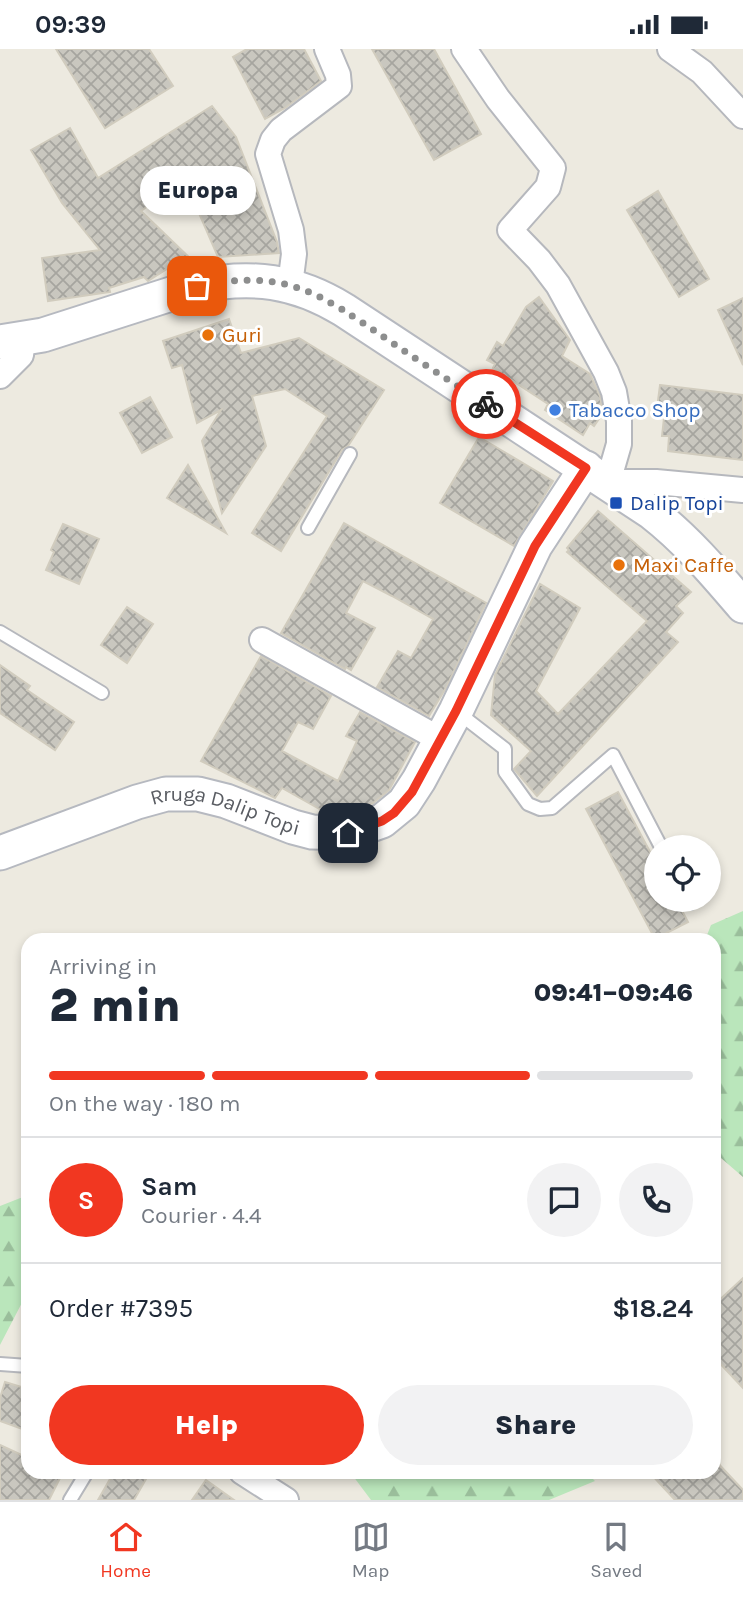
<!DOCTYPE html>
<html lang="en">
<head>
<meta charset="utf-8">
<style>
  body { margin:0; font-family:Karla,sans-serif; background:#f2f2f3; color:#1f2937; height:100vh; display:flex; flex-direction:column; font-size:26px; white-space:nowrap }
  * { box-sizing:border-box; margin:0 }
  p { font-size:23px; color:#747a83 }
  .icon { flex:none; width:38px; height:38px; fill:none; stroke:currentColor; stroke-width:2; stroke-linecap:round; stroke-linejoin:round }
  .map { position:relative; flex:1; overflow:hidden }
  .drawer { position:absolute; left:21px; top:884px; width:700px; height:546px; display:flex; flex-direction:column; background:#fff; border-radius:21px; box-shadow:0 4px 10px #0003 }
  .drawer>* { flex:none }
  .controls { position:absolute; left:644px; top:786px; display:grid; gap:14px }
  .controls a { display:grid; place-items:center; width:77px; height:77px; border-radius:50%; background:#fff; box-shadow:0 4px 10px #0003; font-size:35px }
  .pin { position:absolute; display:grid; place-items:center; width:60px; height:60px; color:#fff; margin:-30px; border-radius:14px; box-shadow:0 4px 10px #0006 }
  .courier { position:absolute; display:grid; place-items:center; width:70px; height:70px; margin:-35px; border:5px solid #f13721; border-radius:50%; background:#fff; color:#222; box-shadow:0 2px 9px #0007 }
  .bubble { position:absolute; height:49px; border-radius:24px; background:#fff; box-shadow:0 4px 10px #0003; font-size:23px; font-weight:800; line-height:49px; text-align:center }
  .head em { font-style:normal; font-weight:800 }
  .head div { display:flex; flex-direction:column-reverse }
  .head { display:flex; align-items:center; justify-content:space-between; height:119px; padding:0 28px }
  h1 { font-size:46px; font-weight:800; line-height:52px }
  .bar { display:grid; grid-template-columns:repeat(4,1fr); gap:10px 7px; align-content:center; height:84px; padding:0 28px }
  .bar i { height:9px; border-radius:5px; background:#e0e1e3 }
  .bar .selected { background:#f13721 }
  .bar p { grid-column:span 4 }
  .line { display:flex; align-items:center; gap:18px; padding:0 28px; border-top:2px solid #e0e1e3 }
  .line div { flex:1 }
  .round { display:grid; place-items:center; flex:none; width:74px; height:74px; border-radius:37px; background:#f2f2f3 }
  .primary-button { display:flex; gap:14px; margin-top:auto; padding:14px 28px }
  .primary-button a { flex:1; height:80px; border-radius:42px; background:#f13721; color:#fff; font-size:28px; font-weight:800; line-height:80px; text-align:center }
  .primary-button a+a { background:#f2f2f3; color:#1f2937 }
  .status { display:flex; justify-content:space-between; align-items:center; height:49px; padding:0 35px; background:#fff; direction:ltr }
  .status svg { height:19px; fill:currentColor }
  .tabs { display:flex; justify-content:space-around; align-items:center; height:98px; border-top:2px solid #e0e1e3; background:#fff; font-size:19px; color:#747a83 }
  .tabs a { display:grid; justify-items:center; gap:4px }
  .tabs .selected { color:#f13721 }
  .map>svg:first-child { display:block }
</style>
</head>
<body>
<div class="status"><b>09:39</b><svg viewBox="0 0 49 12"><path d="M0 12V9h3v3zM5 12V6h3v6zM10 12V3h3v9zM15 12V0h3v12zM26 1h20v11H26zM47 4h2v5h-2z"/></svg></div>
<div class="map">
<svg width="743" height="1451" viewBox="0 0 743 1451">
  <defs>
    <pattern id="forest-firs" width="22" height="20" patternUnits="userSpaceOnUse" patternTransform="scale(1.75)"><rect width="22" height="20" fill="#bae6bb"/><path d="M5 1l3.5 6h-7zM16 11l3.5 6h-7z" fill="#9abe9b"/></pattern>
    <pattern id="building-cross-hatch" width="8" height="8" patternUnits="userSpaceOnUse" patternTransform="scale(1.75)"><rect width="8" height="8" fill="#c9c7bf"/><path d="M0 0l8 8M0 8l8-8" fill="none" stroke="#a6a59f"/></pattern>
  </defs>
  <rect width="100%" height="100%" fill="#edeae0"/>
  <path fill="url(#forest-firs)" d="M743,862V1128L714,1103V891H705L711,876Z
    M28,1146V1247L26,1246L0,1296V1157Z
    M350,1423H586L595,1432L549,1451H371Z"/>
  <path fill="url(#building-cross-hatch)" stroke="#d1ccbe" stroke-width="2" d="M56,0H149L173,37L105,79Z
    M247,0H304L321,32L285,59L265,70L233,8Z
    M372,0H434L481,85L434,111Z
    M212,57L236,88L277,193L279,204L218,208L192,148L178,135L141,162L194,213L173,223L170,218L148,232L144,228L109,239L110,243L48,252L42,209L100,201L62,154L31,101L70,79L98,129Z
    M658,142L709,230L679,248L627,161Z
    M539,248L570,291L562,307L590,325L600,347L603,364L594,377L590,374L583,386L545,361L548,355L493,319L495,315L487,311L497,293L503,297L526,258Z
    M743,249V316L718,261Z
    M229,270L241,304L299,289L384,341L348,397L342,401L281,502L252,484L327,367L285,340L252,347L266,397L222,464L202,392L221,361L197,374L182,316L172,319L163,292Z
    M660,336L743,346V411L668,402L669,387H662L664,369L656,367Z
    M150,348L172,388L142,404L120,364Z
    M479,388L553,432L514,497L440,454Z
    M188,416L226,484L167,449Z
    M598,462L691,543L676,557L683,564L666,583L678,593L537,747L514,720L531,702L491,666L495,626L540,535L580,559L536,642L558,665L647,572L567,503L569,501L567,499Z
    M344,474L486,554L447,637L429,667L377,638L398,602L411,609L433,570L392,547L363,532L346,564L375,579L351,621L346,618L345,620L281,584Z
    M63,475L99,490L79,535L46,521L54,503L51,501Z
    M127,558L153,575L127,614L101,596Z
    M261,607L331,647L313,680L298,673L282,702L338,732L357,692L346,687L360,663L415,693L389,741L373,754L351,762L327,756L323,762L282,739L275,749L201,712Z
    M0,616L30,637L27,641L74,673L55,701L0,664Z
    M618,743L656,814V850H676L688,873L655,890L586,760Z
    M743,1229V1339L714,1308V1256Z
    M5,1333L28,1340V1382L0,1372V1349Z
    M0,1396L28,1409V1423H63L49,1451H0Z
    M714,1410L743,1441V1451H675L649,1423H714Z
    M114,1423H150L134,1451H98Z
    M206,1431L234,1451H192Z"/>
  <g fill="none" stroke-linecap="round" stroke-linejoin="round">
    <g stroke="#b6b8bd" stroke-width="16">
      <path id="lane" d="M308,479L350,405
        M0,583L102,644
        M456,662L505,700V723L528,755L540,760L552,759L613,706L661,798
        M688,850L690,854
        M0,1315L28,1317
        M70,1451L87,1423"/>
    </g>
    <g stroke="#b6b8bd" stroke-width="28">
      <path id="street" d="M464,0L498,50L553,119L548,138L510,181L539,211L558,236L606,323L614,343L619,372V395L608,433H656L743,441
        M670,0L702,23L743,67
        M290,236L294,205L291,181L268,105L273,91L281,81L339,37L338,26L327,0
        M0,327L21,306L23,290
        M262,591L441,691
        M242,1423L286,1451"/>
    </g>
    <g stroke="#b6b9c0" stroke-width="37">
      <g id="secondary">
        <path d="M0,293L43,286L196,237C252,226 295,231 344,261L651,463C687,491 714,523 743,557"/>
        <path id="s1" d="M0,804L137,753L166,745H198L226,752L293,778L312,783L348,784L382,772L404,754L419,731L456,662L535,497L586,419"/>
      </g>
    </g>
    <use href="#lane" stroke="#fff" stroke-width="12"/>
    <use href="#street" stroke="#fff" stroke-width="24"/>
    <use href="#secondary" stroke="#fff" stroke-width="33"/>
  </g>
  <g fill="none" stroke-linecap="round" stroke-linejoin="round">
    <path stroke="#8d8e8e" stroke-width="7" stroke-dasharray="0 12.6" d="M197,237C287,219 319,244 391,293C422,314 454,335 486,355"/>
    <path stroke="#f13721" stroke-width="9" d="M348,784L382,772L394,764L412,743L456,662L535,497L586,419L486,355"/>
  </g>
  <g fill="#e8710a" stroke="#fff" stroke-width="2.5">
    <circle cx="208" cy="286" r="7"/>
    <circle cx="619" cy="516" r="7"/>
  </g>
  <circle fill="#3f7fe0" stroke="#fff" stroke-width="2.5" cx="555" cy="361" r="7"/>
  <rect fill="#1a4fb4" stroke="#fff" stroke-width="2.5" x="609" y="447" width="14" height="14" rx="3.5"/>
  <g text-anchor="middle" stroke-width="6" stroke-linejoin="round" paint-order="stroke">
    <g font-size="21" fill="#c56008" stroke="#fff" text-anchor="start">
      <text x="222" y="293">Guri</text>
      <text x="633" y="523">Maxi Caffe</text>
    </g>
    <g font-size="21" fill="#366cbe" stroke="#fff" text-anchor="start">
      <text x="569" y="368">Tabacco Shop</text>
    </g>
    <g font-size="21" fill="#164399" stroke="#fff" text-anchor="start">
      <text x="630" y="461">Dalip Topi</text>
    </g>
    <g font-size="21" fill="#595c62" stroke="#fff">
      <text dy="7" stroke="none"><textPath href="#s1" startOffset="238">Rruga Dalip Topi</textPath></text>
    </g>
  </g>
</svg>
<div class="controls">
<a><svg class="icon" aria-label="locate" viewBox="0 0 24 24"><circle cx="12" cy="12" r="6"/><path d="M12 2v4M12 18v4M2 12h4M18 12h4"/></svg></a>
</div>
<div class="pin" style="left:197px;top:237px;background:#ea580c"><svg class="icon" aria-label="bag" viewBox="0 0 24 24"><path d="M5 8h14l-1 12H6zM9 8a3 3 0 0 1 6 0"/></svg></div>
<div class="pin" style="left:348px;top:784px;background:#1f2937"><svg class="icon" aria-label="home" viewBox="0 0 24 24"><path d="M3 11l9-7 9 7M6 9v11h12V9"/></svg></div>
<div class="courier" style="left:486px;top:355px"><svg class="icon" aria-label="bike" viewBox="0 0 24 24"><circle cx="6" cy="16" r="4"/><circle cx="18" cy="16" r="4"/><path d="M6 16l4-8h5l3 8M10 8l3 8H6M13 5h3"/></svg></div>
<div class="bubble" style="left:140px;top:117px;width:116px">Europa</div>
<section class="drawer">
<div class="head"><div><h1>2 min</h1><p>Arriving in</p></div><em>09:41–09:46</em></div>
<div class="bar"><i class="selected"></i><i class="selected"></i><i class="selected"></i><i></i><p>On the way · 180 m</p></div>
<div class="line" style="height:126px"><b class="round" style="background:#f13721;color:#fff">S</b><div><b>Sam</b><p>Courier · 4.4</p></div><a class="round"><svg class="icon" aria-label="chat" viewBox="0 0 24 24"><path d="M4 5h16v11H9l-5 4z"/></svg></a><a class="round"><svg class="icon" aria-label="phone" viewBox="0 0 24 24"><path d="M5 4h4l2 5-3 2q2 4 5 5l2-3 5 2v4C11 20 4 13 5 4z"/></svg></a></div>
<div class="line" style="height:91px"><div>Order #7395</div><b>$18.24</b></div>
<div class="primary-button"><a>Help</a><a>Share</a></div>
</section>
</div>
<nav class="tabs">
<a class="selected"><svg class="icon" aria-label="home" viewBox="0 0 24 24"><path d="M3 11l9-7 9 7M6 9v11h12V9"/></svg>Home</a>
<a><svg class="icon" aria-label="map" viewBox="0 0 24 24"><path d="M3 6l6-2 6 2 6-2v14l-6 2-6-2-6 2zM9 4v14M15 6v14"/></svg>Map</a>
<a><svg class="icon" aria-label="saved" viewBox="0 0 24 24"><path d="M7 4h10v16l-5-4-5 4z"/></svg>Saved</a>
</nav>
</body>
</html>
